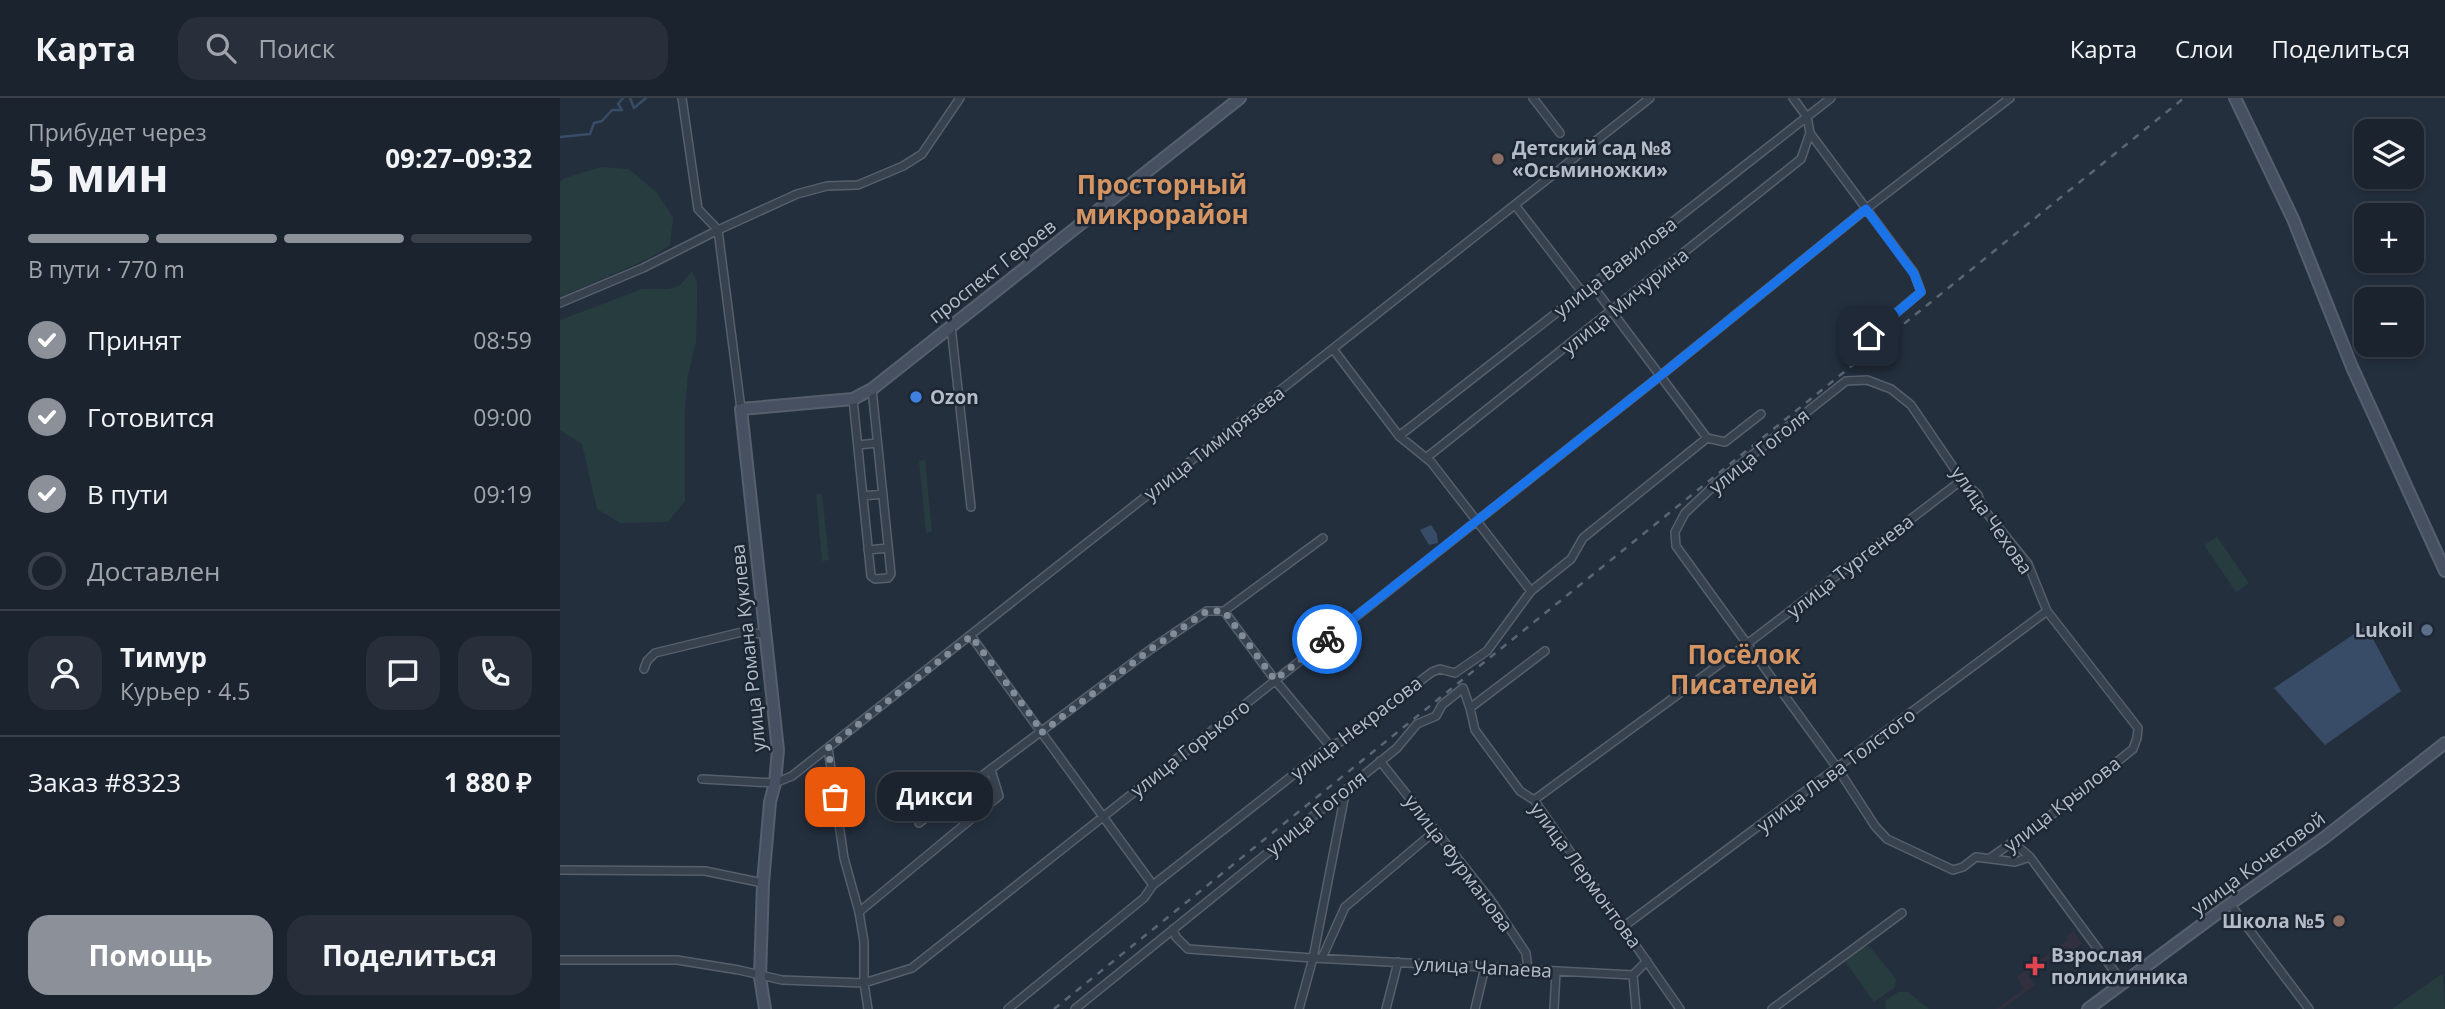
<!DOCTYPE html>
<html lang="ru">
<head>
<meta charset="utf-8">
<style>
  body { margin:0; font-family:"Open Sans",sans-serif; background:#282f3a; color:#f1f3f6; height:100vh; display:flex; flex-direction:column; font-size:26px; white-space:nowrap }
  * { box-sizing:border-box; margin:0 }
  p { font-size:23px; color:#a0a4aa }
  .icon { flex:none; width:38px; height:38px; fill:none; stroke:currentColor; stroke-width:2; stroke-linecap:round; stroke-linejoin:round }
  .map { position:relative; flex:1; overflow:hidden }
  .drawer { display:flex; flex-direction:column; background:#1b232e; width:560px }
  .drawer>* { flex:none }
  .fabs { position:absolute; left:1794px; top:21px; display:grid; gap:14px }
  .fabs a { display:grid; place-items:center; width:70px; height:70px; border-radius:14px; background:#1b232e; box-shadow:0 4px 10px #0003,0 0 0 2px #39404a; font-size:35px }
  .pin { position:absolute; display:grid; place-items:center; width:60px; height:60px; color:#fff; margin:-30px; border-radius:14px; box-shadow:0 4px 10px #0006 }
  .courier { position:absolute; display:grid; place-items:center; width:70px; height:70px; margin:-35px; border:5px solid #1a73e8; border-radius:50%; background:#fff; color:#222; box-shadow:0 2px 9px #0007 }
  .bubble { position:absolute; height:49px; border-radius:21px; background:#1b232e; box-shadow:0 4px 10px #0003,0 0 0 2px #39404a; font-size:23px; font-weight:700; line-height:49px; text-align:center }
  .summary em { font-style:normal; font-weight:700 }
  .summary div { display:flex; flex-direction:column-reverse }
  .summary { display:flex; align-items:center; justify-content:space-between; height:119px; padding:0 28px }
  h1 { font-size:46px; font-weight:700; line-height:52px }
  .bar { display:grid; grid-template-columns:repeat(4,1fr); gap:10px 7px; align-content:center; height:84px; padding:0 28px }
  .bar i { height:9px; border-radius:5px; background:#39404a }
  .bar .selected { background:#8c9099 }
  .bar p { grid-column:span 4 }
  .line { display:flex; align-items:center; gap:18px; padding:0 28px; border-top:2px solid #39404a }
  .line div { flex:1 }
  .round { display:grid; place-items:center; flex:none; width:74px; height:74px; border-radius:21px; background:#282f3a }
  ol { padding:0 28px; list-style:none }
  li { display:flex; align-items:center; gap:21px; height:77px }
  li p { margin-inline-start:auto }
  li .icon { padding:7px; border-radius:50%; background:#8c9099; color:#fff; stroke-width:4 }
  li:last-child { color:#a0a4aa }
  li i { width:38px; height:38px; border:4px solid #39404a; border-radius:50% }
  .cta { display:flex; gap:14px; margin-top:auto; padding:14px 28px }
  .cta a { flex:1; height:80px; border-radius:21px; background:#8c9099; color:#fff; font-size:28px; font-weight:700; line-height:80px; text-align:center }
  .cta a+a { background:#282f3a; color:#f1f3f6 }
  header { display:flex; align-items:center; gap:42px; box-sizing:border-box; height:98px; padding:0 35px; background:#1b232e; border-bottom:2px solid #39404a }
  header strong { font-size:33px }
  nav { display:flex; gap:38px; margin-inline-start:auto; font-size:24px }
  .search { width:490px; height:63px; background:#282f3a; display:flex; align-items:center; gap:18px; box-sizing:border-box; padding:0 24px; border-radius:21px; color:#a0a4aa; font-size:26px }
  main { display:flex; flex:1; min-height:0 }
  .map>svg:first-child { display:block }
</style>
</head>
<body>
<header>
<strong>Карта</strong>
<div class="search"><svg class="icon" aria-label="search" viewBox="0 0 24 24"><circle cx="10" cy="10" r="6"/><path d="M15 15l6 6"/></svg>Поиск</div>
<nav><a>Карта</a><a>Слои</a><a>Поделиться</a></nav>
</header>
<main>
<section class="drawer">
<div class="summary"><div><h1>5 мин</h1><p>Прибудет через</p></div><em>09:27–09:32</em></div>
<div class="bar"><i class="selected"></i><i class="selected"></i><i class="selected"></i><i></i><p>В пути · 770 m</p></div>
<ol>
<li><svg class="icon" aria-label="check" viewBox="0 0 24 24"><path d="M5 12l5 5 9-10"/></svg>Принят<p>08:59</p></li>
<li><svg class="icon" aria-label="check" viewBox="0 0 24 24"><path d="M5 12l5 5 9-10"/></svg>Готовится<p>09:00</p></li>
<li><svg class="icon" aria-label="check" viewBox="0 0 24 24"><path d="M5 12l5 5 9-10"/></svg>В пути<p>09:19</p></li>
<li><i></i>Доставлен</li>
</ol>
<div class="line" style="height:126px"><a class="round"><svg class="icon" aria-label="person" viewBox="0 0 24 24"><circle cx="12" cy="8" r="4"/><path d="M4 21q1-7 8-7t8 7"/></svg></a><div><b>Тимур</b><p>Курьер · 4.5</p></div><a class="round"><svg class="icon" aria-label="chat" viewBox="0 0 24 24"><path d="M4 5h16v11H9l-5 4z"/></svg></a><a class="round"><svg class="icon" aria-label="phone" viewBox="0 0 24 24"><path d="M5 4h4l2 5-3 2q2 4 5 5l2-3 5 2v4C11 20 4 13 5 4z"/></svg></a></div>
<div class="line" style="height:91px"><div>Заказ #8323</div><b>1 880 ₽</b></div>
<div class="cta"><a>Помощь</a><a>Поделиться</a></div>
</section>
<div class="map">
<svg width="1885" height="911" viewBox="0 0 1885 911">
  <rect width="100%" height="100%" fill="#242f3e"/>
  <path fill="#32303f" d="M1514,833L1522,845L1502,860L1498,855L1467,876L1475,887L1442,911H1436L1464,891L1457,879L1508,842L1506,839Z"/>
  <path fill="#263c3f" d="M41,69L69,71L97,95L113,119L110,147L90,160L0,199V84L5,80Z
    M132,173L137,184V211L136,244L128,277L125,313V403L108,424L60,425L37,411L22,346L0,332V222L82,191H109L120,187Z
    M365,362L372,434L366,435L359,363Z
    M256,396H262L269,462L262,463Z
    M1657,439L1689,485L1676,494L1644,447Z
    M1303,848L1310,849L1336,881L1335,889L1314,904L1284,862Z
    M1883,875L1885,911H1832Z
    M1338,894H1348L1369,911H1326L1325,903Z"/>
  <path fill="#394c67" d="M871,427L877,436L878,445L869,447L860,432Z
    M1806,528L1841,593L1765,647L1714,590Z"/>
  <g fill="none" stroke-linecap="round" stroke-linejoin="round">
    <path stroke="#394c67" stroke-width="2.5" d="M70,0L74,10L86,0
      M0,39L30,36L34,25L42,23L52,12H62L58,6L63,0"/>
    <g stroke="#565f6c" stroke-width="10">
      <path id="street" d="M122,0L138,111L158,132L181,311
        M973,0L1000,35
        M1233,0L1247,19L1250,35L1354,175L1361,194L1309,238
        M955,107L1022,194
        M1032,187L1147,340
        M0,205L83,170L158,132L237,96L267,88L298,87L343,68L362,56L400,0
        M391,228L411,409
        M773,251L839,338L871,364L971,493
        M293,301L311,478L315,481L328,480L331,476L312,291
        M839,338L1271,0
        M298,347L317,345
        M866,360L1241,61L1250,35
        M303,398L323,396
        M308,452L328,450
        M664,513L715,582L770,648
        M664,513L763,440
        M411,538L593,787
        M84,571L87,563L95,555L182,534L205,536
        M910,610L915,632L960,693L974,702L1120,911
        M268,650L284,760L299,814L304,844V885L308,911
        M820,663L930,801L966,855L968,872
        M142,681L215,685L232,678L1090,0
        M974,702L1187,546L1402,382
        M359,725L591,551L647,513H664
        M1454,745L1470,759
        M1430,760L1491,717L1573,651L1577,640L1578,630L1487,513L1468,466L1422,409L1418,397L1402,382L1351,307L1331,291L1307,282L1286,283L1159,383L1125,415L1115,434L1116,448L1278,671L1315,728L1327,741L1393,772L1403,769L1416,759L1455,764L1470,759L1563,885
        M0,772L145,773L203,785
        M1670,806L1749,911
        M299,814L439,698L431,672
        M1063,829L1487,513
        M613,831L616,839L628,851L753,860L1073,877L1087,863
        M762,860L785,809L875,733
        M0,862H117L179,872L222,882L304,885L352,870L1100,278L1306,111L1450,0
        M1073,877L1076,911
        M448,911L584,800L593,787L770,648L780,644L872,574L880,571L895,575L927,553L971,493L1011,461L1023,440L1147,340L1165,344L1201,316
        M515,911L837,650L857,626L876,618L882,607L903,590L910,610L985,553
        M739,911L753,860L786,691
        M826,911L838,864
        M915,911L925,869
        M994,911L996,873
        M1212,911L1342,815"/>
    </g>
    <g stroke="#565f6c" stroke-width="14">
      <path id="secondary" d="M1675,0L1733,121L1792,269L1885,473
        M205,911L200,879L203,785L210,704L215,685L218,652L181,311L293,301L312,291L680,0
        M1528,911L1670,806L1764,740L1885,645"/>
    </g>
    <use href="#street" stroke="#38414e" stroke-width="7"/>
    <use href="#secondary" stroke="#465061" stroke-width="10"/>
    <path stroke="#5a6575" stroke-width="2.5" stroke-dasharray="7 7" stroke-linecap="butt" d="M494,911L1624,0"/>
  </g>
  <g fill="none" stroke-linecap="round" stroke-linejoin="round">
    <path stroke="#828b98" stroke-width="7" stroke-dasharray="0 12.6" d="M275,699L268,650L411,538L475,623L481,635L591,551L647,513H664L715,582L767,541"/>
    <path stroke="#1a73e8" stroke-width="9" d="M767,541L1100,278L1306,111L1354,176L1361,194L1309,238"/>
  </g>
  <g fill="#8d6e63" stroke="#1d2633" stroke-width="2.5">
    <circle cx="938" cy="61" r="7"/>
    <circle cx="1779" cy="823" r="7"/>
  </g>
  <circle fill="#3f7fe0" stroke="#1d2633" stroke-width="2.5" cx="356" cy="299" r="7"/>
  <circle fill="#5c6f8a" stroke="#1d2633" stroke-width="2.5" cx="1867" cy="532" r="7"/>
  <path fill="#e0444e" stroke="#1d2633" stroke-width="2.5" d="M1471.5 857.5h7v7h7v7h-7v7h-7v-7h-7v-7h7z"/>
  <g text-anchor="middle" stroke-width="5" stroke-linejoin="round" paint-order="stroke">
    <g font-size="19" font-weight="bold" fill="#b4bcc9" stroke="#1d2633" text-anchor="start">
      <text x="952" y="57">Детский сад №8<tspan x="952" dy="22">«Осьминожки»</tspan></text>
      <text x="370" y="306">Ozon</text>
      <text x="1853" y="539" text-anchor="end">Lukoil</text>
      <text x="1765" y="830" text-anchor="end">Школа №5</text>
      <text x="1491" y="864">Взрослая<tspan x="1491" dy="22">поликлиника</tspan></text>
    </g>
    <g font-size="19" fill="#b4bcc9" stroke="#1d2633">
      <text transform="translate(1055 169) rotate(-38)" y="7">улица Вавилова</text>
      <text transform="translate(432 173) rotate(-38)" y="7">проспект Героев</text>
      <text transform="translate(1065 203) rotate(-39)" y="7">улица Мичурина</text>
      <text transform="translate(654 345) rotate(-38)" y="7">улица Тимирязева</text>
      <text transform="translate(1199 353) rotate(-39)" y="7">улица Гоголя</text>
      <text transform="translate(1432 422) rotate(55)" y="7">улица Чехова</text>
      <text transform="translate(1290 468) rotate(-38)" y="7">улица Тургенева</text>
      <text transform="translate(188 550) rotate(-96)" y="7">улица Романа Куклева</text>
      <text transform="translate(796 630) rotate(-37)" y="7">улица Некрасова</text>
      <text transform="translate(630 650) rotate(-38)" y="7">улица Горького</text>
      <text transform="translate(1276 672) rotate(-37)" y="7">улица Льва Толстого</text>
      <text transform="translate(1502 706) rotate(-38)" y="7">улица Крылова</text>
      <text transform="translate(756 715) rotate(-39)" y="7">улица Гоголя</text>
      <text transform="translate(899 765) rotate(53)" y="7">улица Фурманова</text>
      <text transform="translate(1698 765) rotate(-36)" y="7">улица Кочетовой</text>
      <text transform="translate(1026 777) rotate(54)" y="7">улица Лермонтова</text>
      <text transform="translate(923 869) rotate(3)" y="7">улица Чапаева</text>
    </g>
    <g font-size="26" font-weight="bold" fill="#d59563" stroke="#1d2633">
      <text x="602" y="96">Просторный<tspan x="602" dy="30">микрорайон</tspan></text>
      <text x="1184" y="566">Посёлок<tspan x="1184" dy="30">Писателей</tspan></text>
    </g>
  </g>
</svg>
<div class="fabs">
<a><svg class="icon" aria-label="layers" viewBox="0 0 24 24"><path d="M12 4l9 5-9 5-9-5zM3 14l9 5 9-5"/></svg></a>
<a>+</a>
<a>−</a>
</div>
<div class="pin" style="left:275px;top:699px;background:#ea580c"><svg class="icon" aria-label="bag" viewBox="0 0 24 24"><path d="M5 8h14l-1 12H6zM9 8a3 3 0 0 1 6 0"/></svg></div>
<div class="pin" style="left:1309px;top:238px;background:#1f2937"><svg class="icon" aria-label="home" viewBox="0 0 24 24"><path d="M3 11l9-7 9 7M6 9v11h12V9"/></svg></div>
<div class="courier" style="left:767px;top:541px"><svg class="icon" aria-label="bike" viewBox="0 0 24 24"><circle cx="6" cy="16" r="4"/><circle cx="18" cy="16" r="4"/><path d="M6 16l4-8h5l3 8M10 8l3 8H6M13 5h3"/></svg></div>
<div class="bubble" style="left:317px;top:674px;width:116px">Дикси</div>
</div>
</main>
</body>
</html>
